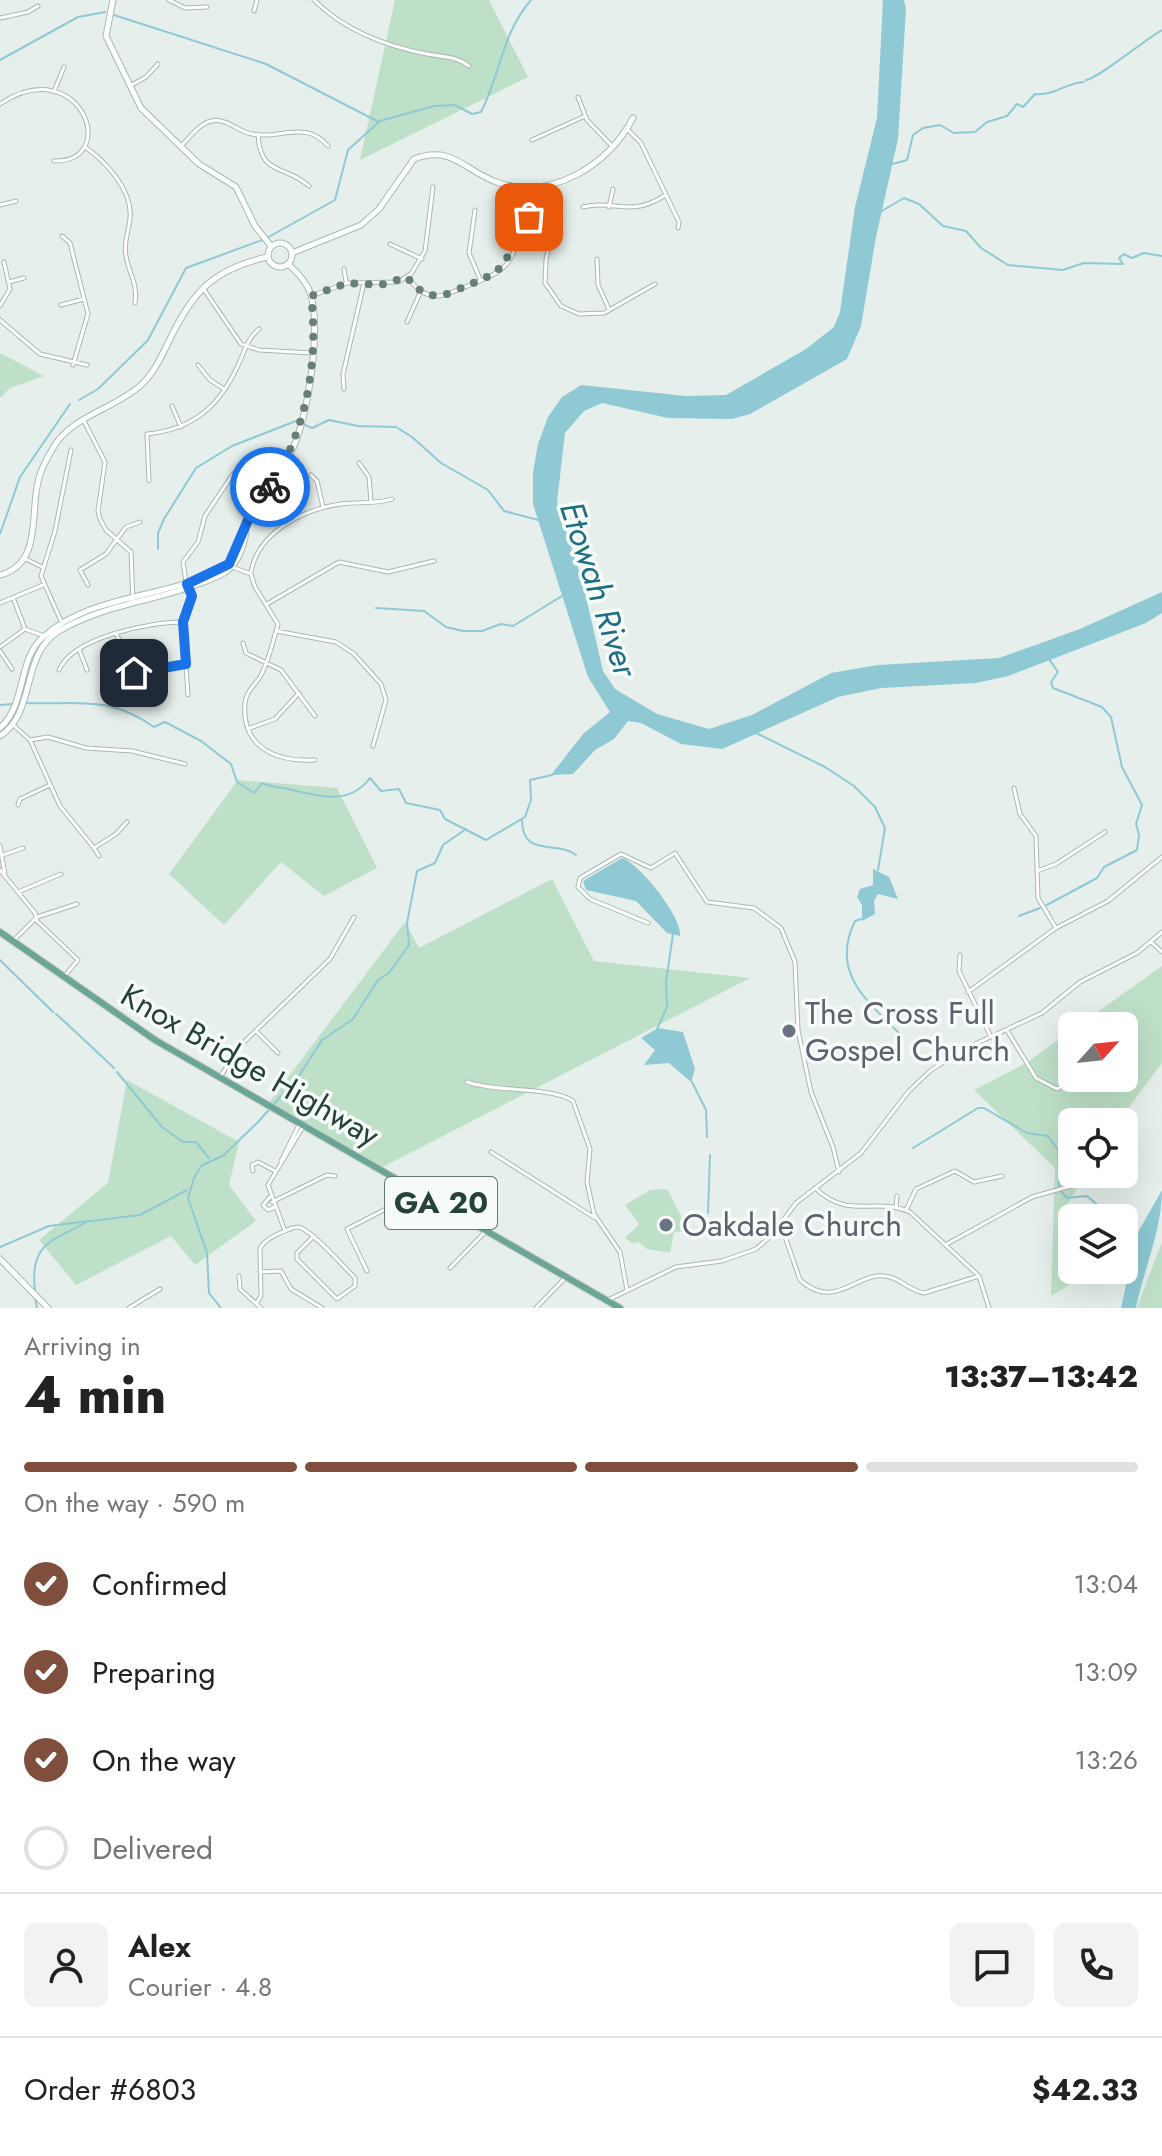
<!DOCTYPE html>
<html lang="en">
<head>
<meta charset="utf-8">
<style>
  body { margin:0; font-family:Jost,sans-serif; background:#f2f2f2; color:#222; height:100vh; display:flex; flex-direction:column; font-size:30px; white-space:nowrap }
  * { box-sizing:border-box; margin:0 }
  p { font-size:26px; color:#767676 }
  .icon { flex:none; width:44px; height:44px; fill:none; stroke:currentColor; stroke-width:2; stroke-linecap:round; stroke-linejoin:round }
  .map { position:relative; height:1308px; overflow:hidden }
  .side { display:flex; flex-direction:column; background:#fff; flex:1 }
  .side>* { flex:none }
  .needle { width:52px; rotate:63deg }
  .tools { position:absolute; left:1058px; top:1012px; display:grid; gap:16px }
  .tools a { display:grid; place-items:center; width:80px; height:80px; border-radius:12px; background:#fff; box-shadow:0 8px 32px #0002; font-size:40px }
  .pin { position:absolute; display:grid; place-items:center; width:68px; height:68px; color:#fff; margin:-34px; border-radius:16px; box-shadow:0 4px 12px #0006 }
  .courier { position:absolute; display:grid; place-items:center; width:80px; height:80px; margin:-40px; border:6px solid #1a73e8; border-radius:50%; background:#fff; color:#222; box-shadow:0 2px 10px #0007 }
  .headline em { font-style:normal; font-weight:800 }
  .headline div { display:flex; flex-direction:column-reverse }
  .headline { display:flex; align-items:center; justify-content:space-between; height:136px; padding:0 24px }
  h1 { font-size:52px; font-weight:800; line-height:60px }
  .bar { display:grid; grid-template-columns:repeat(4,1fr); gap:12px 8px; align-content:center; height:96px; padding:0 24px }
  .bar i { height:10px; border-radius:6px; background:#e0e0e0 }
  .bar .on { background:#804e3d }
  .bar p { grid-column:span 4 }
  .line { display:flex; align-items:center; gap:20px; padding:0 24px; border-top:2px solid #e0e0e0 }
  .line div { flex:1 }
  .round { display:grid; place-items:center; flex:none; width:84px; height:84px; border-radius:12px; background:#f2f2f2 }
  ol { padding:0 24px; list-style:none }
  li { display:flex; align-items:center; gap:24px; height:88px }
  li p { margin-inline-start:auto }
  li .icon { padding:8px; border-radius:50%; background:#804e3d; color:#fff; stroke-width:4 }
  li:last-child { color:#767676 }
  li i { width:44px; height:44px; border:4px solid #e0e0e0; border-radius:50% }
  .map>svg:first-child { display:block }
</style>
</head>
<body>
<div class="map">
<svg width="1162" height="1308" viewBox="0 0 1162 1308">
  <rect width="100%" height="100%" fill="#e6efeb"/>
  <path fill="#bfe0c8" d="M395,0H489L528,77L360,160Z
    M0,353L44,376L10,388L0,398Z
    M238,780L337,788L377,868L324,896L281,862L224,925L169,874Z
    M552,879L594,961L750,978L377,1170L265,1108L405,922L419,948Z
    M1162,966V1063L1118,1122H1072V1174H1086L1068,1203L1076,1218H1072V1270H1095L1051,1296L1055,1168L974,1090L1026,1063L1072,1030V1078H1124V1026H1078Z
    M127,1080L239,1142L229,1185L256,1221L195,1265L171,1236L76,1285L39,1240L108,1183Z
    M667,1189L689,1231L674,1232L670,1253L647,1249L638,1242L634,1244L625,1238L639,1224L625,1205L650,1190Z
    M1162,1242V1308H1138L1139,1302Z"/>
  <path fill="#8ec9d4" d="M883,0H904L906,9L898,139L876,237L861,326L847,359L750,414L732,419L668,418L602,403L584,411L565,433L557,502L582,580L603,671L615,689L657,714L709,729L752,715L831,673L878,665L999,658L1080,629L1162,592V613L1146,623L1008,676L976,683L881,688L838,697L722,749L681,744L641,723L628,721L614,739L595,750L573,774L551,775L583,734L610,712L588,677L533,504V472L538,444L548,417L562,397L581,385L686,396L726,395L806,349L834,327L840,312L855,207L877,118Z
    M622,858C640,864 683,918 680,936L667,933L636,901L586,890L583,881Z
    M873,869L889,877L898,899L878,894L874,901L875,914L862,921V905L857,897L860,889L873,885Z
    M658,1028L683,1032L695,1069L691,1082L669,1063L644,1065L655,1050L641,1038Z
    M1162,1190C1162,1230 1144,1268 1136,1308H1121L1137,1234Z"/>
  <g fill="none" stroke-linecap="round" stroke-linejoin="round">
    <path stroke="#8ec9d4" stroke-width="2" d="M114,15L266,64L377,121
      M0,60L78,17L105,12
      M1086,80C1099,78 1144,40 1162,30
      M889,165L907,160L913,135L923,128L940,125L954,133L975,132L987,122L1007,116L1017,104L1023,107L1035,94C1055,96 1065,83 1084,82
      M880,212L904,198L919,204L943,226L966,231L981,248L1008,265L1063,270L1084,263L1123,264L1119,258L1124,254L1132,258L1144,253L1162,256
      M79,400L98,389L148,340L186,268L265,239L335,200L348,150L380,121L434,106L455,105L472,114L481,112C501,73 502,33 531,0
      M305,425L312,428L329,420L358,426L396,427L412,437L441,463L488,490L504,511L538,520
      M0,534L20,477L70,404
      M158,549V533L164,519L196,468L232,446L296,421
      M376,608L424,611L446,627L463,631H482L501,624L513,626L562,596
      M26,703C79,705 108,695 154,727L165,722L201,741L231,764L237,782L254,793L262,783C273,788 281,787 293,790C321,797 350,805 370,778L381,791L399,789L406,803L440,810L445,819L486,840L525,817L531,800L530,780L552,775
      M0,705L14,704
      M754,732L825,767L854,786L875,807L885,828L878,870
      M522,820C522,858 557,840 576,855
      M1045,906L1097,878L1104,867L1137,850L1139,835L1136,824L1142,805L1122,767L1111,717L1102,707L1053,688L1051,682L1058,672L1049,659
      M1019,916L1040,908
      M861,919L855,921C830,972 866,1000 899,1033
      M0,960L53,1012
      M56,1014C76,1032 94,1049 114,1068
      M657,1029L667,1007L666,982L673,934
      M117,1072L162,1127L183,1142H196L209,1158
      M692,1082L706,1110L707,1137
      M913,1148L978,1108H984L1027,1133L1048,1136L1058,1150L1059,1186
      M1061,1191L1067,1198L1087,1196L1113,1218
      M708,1213L710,1155
      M1124,1226L1137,1233
      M0,1247L49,1226L140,1215L187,1190
      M35,1290C29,1242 54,1241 88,1221
      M35,1297L37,1308
      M221,1308L209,1293L207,1253L188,1198L194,1178L201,1166L224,1155L258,1122L299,1076L322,1040L353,1019L378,980L389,973L409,945L407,923L417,871L435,863L443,845L466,829"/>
    <g stroke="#a8b8b2" stroke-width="5">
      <path id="street" d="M169,0L185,8L207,7
        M314,0C344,30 385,46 427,54C444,57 456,56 469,66
        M254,11L257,0
        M0,18L28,12L38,6
        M130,86L146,77L158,64
        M55,89L64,67
        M578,97L587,120L611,145
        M0,104C80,51 122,162 54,161
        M627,129L641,143L679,222L678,228
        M258,134C260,177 285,164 309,186
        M532,140L583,117
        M182,145C190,137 199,124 211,121C228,118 236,131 252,134C280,140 305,119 328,146
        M85,147C105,161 133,190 130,218C129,231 123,243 126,256C129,274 138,283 135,303
        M551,185L554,220L546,260L545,283L561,306L579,314L604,313L655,284
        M0,205L16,201
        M583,207C616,199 628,218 664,196
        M609,207L613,189
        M475,210L469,253L480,279
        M62,236L70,243L88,314L73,365
        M390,244L422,259
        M597,259L598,285L609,309
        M344,269L346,281
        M407,277C419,292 430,301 450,293C466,286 494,278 506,265C529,238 497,212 553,220
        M9,282L24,278
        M203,288L241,344L259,350L312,353
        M311,296L347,283L398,282L411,274L425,251L433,187
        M61,305L84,299
        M0,306L10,289L4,262
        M0,320L40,354L87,365
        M407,322L420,293
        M198,365L210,380L224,389
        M344,389L343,374L364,283
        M172,406L181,427
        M84,421L105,462L98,511L100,519L106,530L131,552L133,603
        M359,463L369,477L371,502
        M311,475L317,481L323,507
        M149,481L147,434C195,429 221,405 240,361C245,349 249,337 259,329
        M26,559L42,567
        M232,567L251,574L255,587L278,624C273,641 269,661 260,677C254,686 246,692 245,703C241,749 278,762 315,760
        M251,572C258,532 304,509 341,504C358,501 375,505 392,499
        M186,582L183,562L198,542L205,516L233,474
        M88,585L80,570L106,554L126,527L140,522
        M0,603L43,585
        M267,604L339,562L388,572L434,561
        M61,621L41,576L55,531L71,450
        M25,629L44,636
        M276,631L336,642L354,654L381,684L386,700L373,746
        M116,633L134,673L186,664
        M243,643L246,653L281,670L315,716
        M0,647L25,629L14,600
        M79,649L87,670
        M0,651L12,669
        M59,670C73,637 150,622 183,622
        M188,695L183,622L190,606L189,589
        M12,724L30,740L48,737L86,748L132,751L185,764
        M250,728L275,719L299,693
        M30,740L60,806L94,848L116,834L127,822
        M1014,788L1020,814L1036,836L1038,898L1056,928
        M18,805L20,799L50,785
        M0,846L5,875
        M94,848L99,856
        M3,855L23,848
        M0,870L35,913L37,921L78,960L64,977
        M1037,871L1056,864L1105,832
        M18,892L61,874
        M648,923L590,899L578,887L580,878L621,854L651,868L675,853L707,902L754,908L781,928L795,962L798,1030L811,1092L833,1147L839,1172
        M13,941L37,917L77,904
        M1151,942L1162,952
        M960,955L959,971L991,1037
        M968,992L1056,928L1108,901L1162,857
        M256,1031L278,1053
        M1008,1032L1036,1078L1057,1089L1076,1078
        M220,1077L242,1044L330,959L354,917
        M467,1082C498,1093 550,1086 573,1101L590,1149L587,1182L594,1214L620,1252L627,1290
        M491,1152L595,1218
        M281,1161L299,1125
        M253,1171L252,1165L258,1162L275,1171
        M815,1188C850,1221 874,1196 910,1212L979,1276L989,1308
        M270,1197L263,1205L268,1210L275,1207
        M272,1202L327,1175L335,1176
        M896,1208L897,1196
        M906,1210L916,1189L955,1171L974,1182L1002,1176
        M780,1222L800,1280C832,1308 851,1280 876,1276C896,1273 907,1290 924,1293L979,1276
        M285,1231L268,1185L304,1125
        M947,1244L1032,1197L1071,1186
        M450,1268L486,1231
        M367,1271L347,1229L417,1193
        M260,1272L281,1271L291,1289L322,1308
        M239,1276L240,1289L261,1308
        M608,1300L676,1267L722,1261L756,1249L773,1234L796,1203L861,1153L909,1091L930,1071L958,1052L1042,1013L1080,982L1137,953L1162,932
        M256,1304L261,1296L260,1248C265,1240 272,1237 280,1233C286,1231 292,1227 298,1227C310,1228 345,1268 355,1278V1286L337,1299L297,1259V1253L313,1237
        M129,1308L160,1289
        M536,1308L565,1278"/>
    </g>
    <g stroke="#a4bbb3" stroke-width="7">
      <path id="secondary" d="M113,0L106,36L141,108L199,164L236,187L255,226L271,246
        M268 255a12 12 0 1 1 24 0a12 12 0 1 1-24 0Z
        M292,253L361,225L379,209L414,159C453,144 465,172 499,183C553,200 608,165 633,118
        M0,575C42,564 30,515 38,482C40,470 47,458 53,448C71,416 115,409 141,385C155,372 162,355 170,339C193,291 214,269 267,257
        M0,728C27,704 17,660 43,637C84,600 147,598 196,580C207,577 220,573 229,565C241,554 241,534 248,520C261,495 282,474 293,448C308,414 322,328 310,292C306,281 297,272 288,264
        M0,736C37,712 20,654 59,631C101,606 148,602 193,586C205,581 218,578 227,571C239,561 243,547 246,533
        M0,1259L48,1308"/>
    </g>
    <g stroke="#c2cac8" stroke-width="8">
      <path id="primary" d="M0,932L155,1040L620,1308"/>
    </g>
    <use href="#street" stroke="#fff" stroke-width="3"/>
    <use href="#secondary" stroke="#fff" stroke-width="5"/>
    <use href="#primary" stroke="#6aa596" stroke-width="6"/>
  </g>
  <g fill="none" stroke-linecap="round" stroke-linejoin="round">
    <path stroke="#687f78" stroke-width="8" stroke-dasharray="0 14.4" d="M270,487C306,432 319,361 311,296L347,283L380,285L407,277C419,292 430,300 450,293C493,273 508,277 516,226L529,217"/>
    <path stroke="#1a73e8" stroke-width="10" d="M134,673L186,664L183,622L192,596L187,584L229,564L248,520L270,487"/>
  </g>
  <g fill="#6b7280" stroke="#f7fbf9" stroke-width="3">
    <circle cx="789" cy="1031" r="8"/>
    <circle cx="666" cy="1225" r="8"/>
  </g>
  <g text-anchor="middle" stroke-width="7" stroke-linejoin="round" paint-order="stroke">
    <rect fill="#f7fbf9" stroke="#637a73" stroke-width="2" x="385" y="1177" width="112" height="52" rx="6"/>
    <g font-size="30" font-weight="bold" fill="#24423a">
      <text x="441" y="1213">GA 20</text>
    </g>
    <g font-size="32" fill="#5b616d" stroke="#f7fbf9" text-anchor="start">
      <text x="805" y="1024">The Cross Full<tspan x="805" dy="37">Gospel Church</tspan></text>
      <text x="682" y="1236">Oakdale Church</text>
    </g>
    <g font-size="32" fill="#24423a" stroke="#f7fbf9">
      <text transform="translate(250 1065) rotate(30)" y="11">Knox Bridge Highway</text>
    </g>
    <g font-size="34" font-style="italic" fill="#1c6f80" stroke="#f7fbf9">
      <text transform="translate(599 589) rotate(72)" y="12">Etowah River</text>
    </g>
  </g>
</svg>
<div class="tools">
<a><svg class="needle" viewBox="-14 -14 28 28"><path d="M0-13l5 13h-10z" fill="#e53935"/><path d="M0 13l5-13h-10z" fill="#767676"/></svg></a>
<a><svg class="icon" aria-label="locate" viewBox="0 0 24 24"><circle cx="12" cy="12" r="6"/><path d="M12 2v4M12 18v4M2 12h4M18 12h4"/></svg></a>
<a><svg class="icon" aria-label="layers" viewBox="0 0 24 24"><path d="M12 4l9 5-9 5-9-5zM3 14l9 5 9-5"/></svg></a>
</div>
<div class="pin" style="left:529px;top:217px;background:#ea580c"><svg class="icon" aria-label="bag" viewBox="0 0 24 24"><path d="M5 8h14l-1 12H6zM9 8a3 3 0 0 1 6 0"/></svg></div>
<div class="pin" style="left:134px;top:673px;background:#1f2937"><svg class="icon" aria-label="home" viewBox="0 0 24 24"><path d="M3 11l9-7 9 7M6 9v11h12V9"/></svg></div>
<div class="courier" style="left:270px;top:487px"><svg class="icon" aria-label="bike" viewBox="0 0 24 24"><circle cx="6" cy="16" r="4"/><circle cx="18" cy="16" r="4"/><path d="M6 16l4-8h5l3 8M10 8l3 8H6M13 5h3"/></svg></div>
</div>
<section class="side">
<div class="headline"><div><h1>4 min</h1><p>Arriving in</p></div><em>13:37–13:42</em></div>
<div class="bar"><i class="on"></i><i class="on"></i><i class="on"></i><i></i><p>On the way · 590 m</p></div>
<ol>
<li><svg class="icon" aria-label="check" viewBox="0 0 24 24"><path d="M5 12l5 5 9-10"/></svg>Confirmed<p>13:04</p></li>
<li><svg class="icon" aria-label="check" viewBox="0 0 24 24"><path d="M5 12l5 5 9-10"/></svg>Preparing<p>13:09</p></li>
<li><svg class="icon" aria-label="check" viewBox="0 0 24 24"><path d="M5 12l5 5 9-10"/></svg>On the way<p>13:26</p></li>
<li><i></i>Delivered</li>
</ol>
<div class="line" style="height:144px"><a class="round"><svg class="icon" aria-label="person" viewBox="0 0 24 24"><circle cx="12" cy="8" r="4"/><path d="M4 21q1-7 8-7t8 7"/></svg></a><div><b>Alex</b><p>Courier · 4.8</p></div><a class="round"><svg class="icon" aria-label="chat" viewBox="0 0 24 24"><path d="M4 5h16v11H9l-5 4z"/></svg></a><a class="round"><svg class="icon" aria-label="phone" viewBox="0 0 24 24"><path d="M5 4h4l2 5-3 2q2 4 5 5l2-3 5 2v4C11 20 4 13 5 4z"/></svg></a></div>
<div class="line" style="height:104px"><div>Order #6803</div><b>$42.33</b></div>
</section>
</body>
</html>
